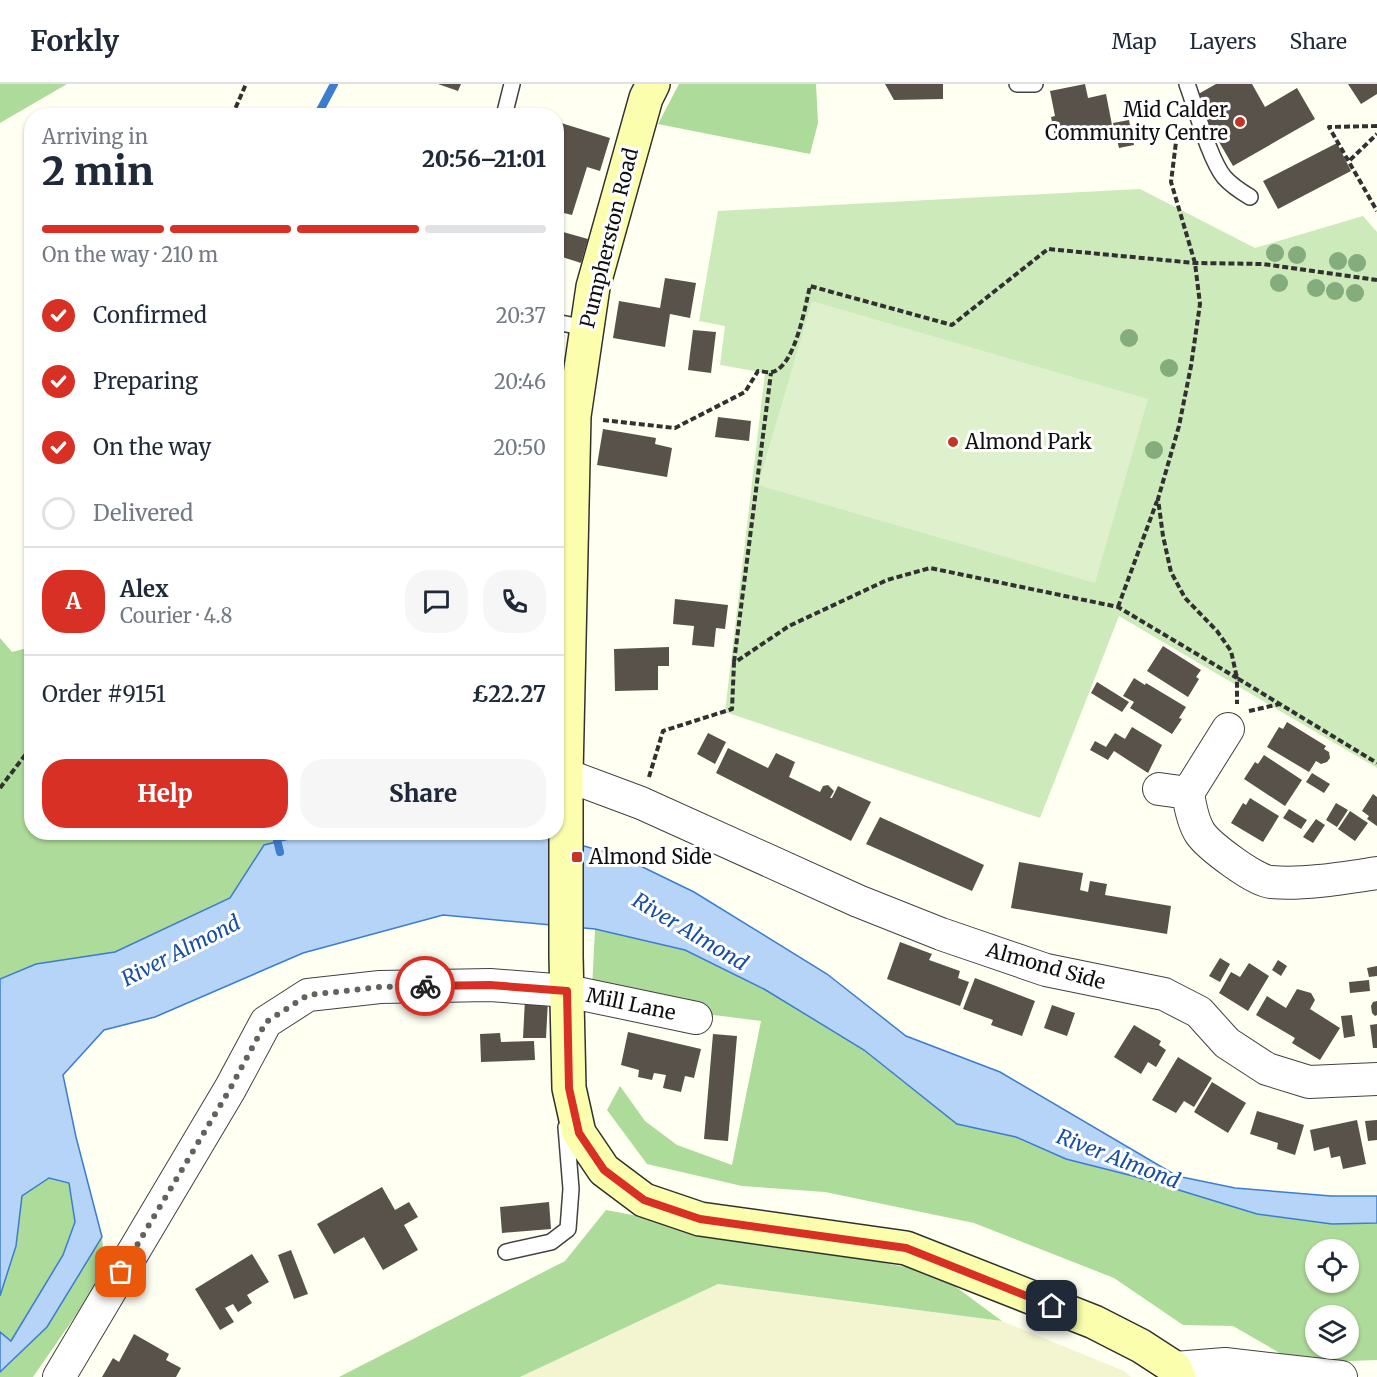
<!DOCTYPE html>
<html lang="en">
<head>
<meta charset="utf-8">
<style>
  body { margin:0; font-family:Merriweather,serif; background:#f6f6f7; color:#1f2937; height:100vh; display:flex; flex-direction:column; font-size:22px; white-space:nowrap }
  * { box-sizing:border-box; margin:0 }
  p { font-size:20px; color:#747a83 }
  .icon { flex:none; width:33px; height:33px; fill:none; stroke:currentColor; stroke-width:2; stroke-linecap:round; stroke-linejoin:round }
  .map { position:relative; flex:1; overflow:hidden }
  .side { position:absolute; left:24px; top:24px; width:540px; height:732px; display:flex; flex-direction:column; background:#fff; border-radius:24px; box-shadow:0 2px 4px #0004 }
  .side>* { flex:none }
  .tools { position:absolute; left:1305px; top:1155px; display:grid; gap:12px }
  .tools a { display:grid; place-items:center; width:54px; height:54px; border-radius:50%; background:#fff; box-shadow:0 2px 4px #0004; font-size:30px }
  .pin { position:absolute; display:grid; place-items:center; width:51px; height:51px; color:#fff; margin:-26px; border-radius:12px; box-shadow:0 3px 9px #0006 }
  .courier { position:absolute; display:grid; place-items:center; width:60px; height:60px; margin:-30px; border:4px solid #d93025; border-radius:50%; background:#fff; color:#222; box-shadow:0 2px 8px #0007 }
  .summary em { font-style:normal; font-weight:800 }
  .summary div { display:flex; flex-direction:column-reverse }
  .summary { display:flex; align-items:center; justify-content:space-between; height:102px; padding:0 18px }
  h1 { font-size:39px; font-weight:800; line-height:45px }
  .bar { display:grid; grid-template-columns:repeat(4,1fr); gap:9px 6px; align-content:center; height:72px; padding:0 18px }
  .bar i { height:8px; border-radius:4px; background:#e0e1e3 }
  .bar .current { background:#d93025 }
  .bar p { grid-column:span 4 }
  .line { display:flex; align-items:center; gap:15px; padding:0 18px; border-top:2px solid #e0e1e3 }
  .line div { flex:1 }
  .round { display:grid; place-items:center; flex:none; width:63px; height:63px; border-radius:24px; background:#f6f6f7 }
  ol { padding:0 18px; list-style:none }
  li { display:flex; align-items:center; gap:18px; height:66px }
  li p { margin-inline-start:auto }
  li .icon { padding:6px; border-radius:50%; background:#d93025; color:#fff; stroke-width:4 }
  li:last-child { color:#747a83 }
  li i { width:33px; height:33px; border:3px solid #e0e1e3; border-radius:50% }
  .button { display:flex; gap:12px; margin-top:auto; padding:12px 18px }
  .button a { flex:1; height:69px; border-radius:24px; background:#d93025; color:#fff; font-size:24px; font-weight:800; line-height:69px; text-align:center }
  .button a+a { background:#f6f6f7; color:#1f2937 }
  header { display:flex; align-items:center; gap:36px; box-sizing:border-box; height:84px; padding:0 30px; background:#fff; border-bottom:2px solid #e0e1e3 }
  header strong { font-size:28px }
  nav { display:flex; gap:33px; margin-inline-start:auto; font-size:21px }
  .map>svg:first-child { display:block }
</style>
</head>
<body>
<header>
<strong>Forkly</strong>
<nav><a>Map</a><a>Layers</a><a>Share</a></nav>
</header>
<div class="map">
<svg width="1377" height="1293" viewBox="0 0 1377 1293">
  <rect width="100%" height="100%" fill="#fffff2"/>
  <path fill="#f3f5d1" d="M718,1200L1002,1237L1124,1287L1131,1293H520Z"/>
  <path fill="#cceaba" d="M1140,105L1255,164L1363,132L1377,148V684L1119,532L1040,734L725,628L765,289L720,281L725,242L699,237L718,127Z"/>
  <path fill="#addb99" fill-rule="evenodd" d="M0,0H67L0,39Z
    M679,0H816L818,39L810,70L658,40Z
    M0,554L12,568L31,563L32,748L314,749L264,761L230,814L115,868L36,880L0,895Z
    M595,845L685,866L764,905L864,966L957,1040L1017,1053L1066,1075L1133,1092L1365,1140L1377,1139V1276L1297,1279L1233,1242L1183,1241L1114,1194L974,1139L825,1108L742,1102L647,1080L607,1026L620,1002L645,1037L677,1061L732,1081L761,937L674,926L592,905ZM1316,1166H1348V1198H1316ZM1316,1232H1348V1264H1316Z
    M49,1094L69,1099L75,1138L63,1171L11,1258L0,1248V1212L16,1162L22,1112Z
    M606,1126L937,1189L1002,1237L718,1200L520,1293H339L565,1177Z
    M102,1153L105,1189L33,1293H0V1288L47,1243Z"/>
  <path fill="#dff1cc" d="M812,217L1148,315L1095,499L758,401Z"/>
  <path fill="#b6d4f7" stroke="#3c7dce" stroke-width="1.5" d="M314,749H539L622,773L694,808L827,890L906,952L1000,988L1177,1092L1235,1104L1331,1112H1377V1139L1332,1140L1257,1130L1133,1092L1066,1075L1016,1053L957,1040L864,966L764,905L685,866L595,845L443,831L303,869L155,933L104,946L63,991L76,1053L102,1153L47,1243L0,1288V1248L11,1257L63,1171L75,1138L69,1099L49,1094L22,1112L16,1162L0,1212V895L36,880L115,868L230,814L264,761Z"/>
  <g fill="none" stroke-linecap="round" stroke-linejoin="round">
    <path stroke="#3c7dce" stroke-width="8" d="M317,32L334,0
      M275,748L280,768"/>
  </g>
  <path fill="#58524b" d="M438,0H461L458,7Z
    M885,0H943V15L894,16Z
    M1085,0L1088,14L1106,10L1112,41L1055,53L1051,33L1055,32L1050,7Z
    M1216,0H1252L1265,23L1297,4L1315,35L1233,82L1193,13Z
    M1348,0H1377V10L1361,20Z
    M1129,36L1134,61L1119,64L1113,39Z
    M561,39L610,54L600,87L587,83L572,131L556,127V54Z
    M1337,59L1351,87L1278,125L1263,97Z
    M556,146L588,155L581,179L556,171Z
    M665,194L696,199L690,234L670,230L665,263L613,254L619,217L660,224Z
    M693,246L716,248L711,289L688,286Z
    M718,333L751,337L749,357L715,353Z
    M603,345L656,354L655,360L672,364L667,393L597,381Z
    M675,515L728,521L725,545L716,544L714,563L692,561L694,542L673,540Z
    M1163,562L1201,586L1196,593L1199,595L1188,613L1147,587Z
    M669,563V582H658V606L615,607L614,565Z
    M1134,594L1145,601L1146,599L1186,623L1179,634L1182,635L1172,650L1130,624L1134,618L1123,612Z
    M1097,598L1129,618L1122,628L1091,609Z
    M1287,638L1326,662L1324,665L1329,668L1330,674L1327,678L1321,680L1316,677L1309,688L1267,663L1279,643L1283,645Z
    M1132,643L1162,661L1148,689L1114,667L1108,676L1090,666L1095,657L1106,663L1115,649L1125,655Z
    M708,649L726,658L715,680L697,670Z
    M728,664L768,684L776,669L795,678L789,693L820,708L823,702L828,701L834,707L830,714H832L838,702L871,718L851,757L716,689Z
    M1264,671L1302,696L1285,722L1244,695L1255,678L1258,680Z
    M1312,689L1330,700L1324,709L1306,698Z
    M1373,710L1377,713V742L1367,735L1369,732L1362,727Z
    M1250,714L1279,732L1263,758L1231,739L1243,719L1246,721Z
    M1336,719L1348,726L1337,743L1326,736Z
    M1289,725L1307,736L1301,745L1283,734Z
    M1350,727L1368,739L1355,757L1338,745Z
    M880,733L984,781L972,807L866,760Z
    M1316,735L1325,741L1313,759L1303,753Z
    M1019,778L1083,789L1080,806L1088,808L1090,797L1107,800L1105,811L1171,822L1167,850L1011,824Z
    M900,858L932,870L929,876L960,887L958,894L969,898L960,922L887,895Z
    M1220,874L1230,880L1220,898L1209,892Z
    M1278,876L1287,882L1281,892L1272,886Z
    M1249,879L1269,892L1248,927L1219,909L1231,888L1240,893Z
    M1377,882V892L1369,893L1367,884Z
    M975,894L1035,917L1022,952L991,941L993,936L963,925Z
    M1369,896L1370,907L1350,909L1349,898Z
    M1297,905L1311,909L1315,916L1310,925L1340,944L1320,976L1292,959L1295,954L1256,931L1267,912L1286,924Z
    M525,915L548,916L546,954H523Z
    M1377,917V931L1375,932L1372,929L1371,922L1373,918Z
    M1052,921L1075,929L1067,952L1044,944Z
    M1352,931L1355,952L1344,954L1341,932Z
    M1377,940V964H1373L1370,941Z
    M1134,941L1161,957L1159,961L1166,966L1156,983L1148,978L1141,990L1114,973Z
    M628,948L701,965L694,994L685,992L681,1008L663,1004L666,991L654,989L652,996L638,993L639,986L621,981Z
    M500,949L501,958L534,957L535,976L481,978L480,950Z
    M713,950L737,952L728,1057L704,1055Z
    M1178,973L1212,994L1194,1023L1184,1017L1176,1029L1152,1016Z
    M1212,998L1246,1019L1228,1049L1194,1028Z
    M1257,1027L1304,1041L1295,1071L1277,1065L1278,1059L1250,1050Z
    M1357,1036L1366,1080L1343,1085L1340,1072L1331,1074L1329,1063L1314,1067L1310,1046Z
    M1377,1036V1056L1368,1057L1365,1037Z
    M382,1103L395,1126L409,1118L418,1133L404,1141L418,1166L383,1186L364,1153L334,1170L317,1140Z
    M549,1118L551,1145L502,1149L500,1123Z
    M291,1166L308,1210L294,1215L278,1171Z
    M252,1170L269,1198L247,1211L252,1219L238,1228L233,1220L225,1224L234,1238L220,1246L195,1205Z
    M134,1250L169,1270L166,1276L181,1284L176,1293H102L113,1274L119,1278Z"/>
  <g fill="none" stroke-linecap="round" stroke-linejoin="round">
    <g stroke="#424242" stroke-width="18">
      <path id="service" d="M1017,0H1035
        M1187,0C1196,24 1209,74 1224,93C1231,101 1240,107 1250,113
        M504,32L512,0
        M556,238L586,244
        M506,1168L551,1158L568,1145L571,1105L566,1043"/>
    </g>
    <g stroke="#424242" stroke-width="34">
      <path id="minor" d="M1228,645L1188,709C1190,722 1193,738 1200,749C1209,762 1255,797 1271,798C1304,801 1344,794 1377,789
        M566,691L641,719L858,817L941,850L1046,886L1164,910L1199,928L1227,959L1267,985L1309,998L1377,995
        M1159,705L1188,709
        M1175,1284L1225,1280L1341,1293
        M59,1293L230,1005L266,938L308,911L380,903L490,901L567,907L696,934"/>
    </g>
    <g stroke="#313131" stroke-width="36">
      <path id="secondary" d="M653,0L646,14L593,203L574,332L566,691V872L569,1004L579,1049L604,1086L644,1116L700,1135L906,1164L1094,1238L1141,1262L1175,1284L1179,1293"/>
    </g>
    <path stroke="#313131" stroke-width="4" stroke-dasharray="6 3" stroke-linecap="butt" d="M232,32L246,0
      M1178,42L1171,98L1195,179L1200,220L1191,282L1179,342L1158,415L1163,452L1171,488L1185,514L1217,547L1231,567L1237,594L1377,679
      M1377,42L1329,43L1377,127
      M1350,76L1377,50
      M603,336L675,344L745,308L758,287C762,287 768,289 772,288C795,283 805,223 810,202L952,241L1048,165L1195,179L1263,180L1377,196
      M1118,523L1157,417
      M734,578L771,289
      M1249,627L1280,620
      M649,693L663,647L732,625L734,579L789,542L887,496L930,484L1118,523L1237,594V620
      M0,704L32,662
      M235,748L236,750"/>
    <use href="#service" stroke="#fff" stroke-width="15"/>
    <use href="#minor" stroke="#fff" stroke-width="32"/>
    <use href="#secondary" stroke="#fbffad" stroke-width="33"/>
  </g>
  <g fill="#85ac7d">
    <circle cx="1275" cy="169" r="9"/>
    <circle cx="1297" cy="171" r="9"/>
    <circle cx="1338" cy="177" r="9"/>
    <circle cx="1357" cy="179" r="9"/>
    <circle cx="1279" cy="199" r="9"/>
    <circle cx="1316" cy="204" r="9"/>
    <circle cx="1335" cy="207" r="9"/>
    <circle cx="1355" cy="209" r="9"/>
    <circle cx="1129" cy="254" r="9"/>
    <circle cx="1169" cy="284" r="9"/>
    <circle cx="1154" cy="366" r="9"/>
  </g>
  <g fill="none" stroke-linecap="round" stroke-linejoin="round">
    <path stroke="#63635e" stroke-width="6" stroke-dasharray="0 10.8" d="M121,1188L230,1005L266,938L308,911L380,903L425,902"/>
    <path stroke="#d93025" stroke-width="8" d="M425,902L490,901L567,907L569,1004L579,1049L604,1086L644,1116L700,1135L906,1164L1052,1222"/>
  </g>
  <g fill="#c13725" stroke="#fff" stroke-width="2">
    <circle cx="1240" cy="38" r="6"/>
    <circle cx="953" cy="358" r="6"/>
    <rect x="571" y="767" width="12" height="12" rx="3"/>
  </g>
  <g text-anchor="middle" stroke-width="6" stroke-linejoin="round" paint-order="stroke">
    <g font-size="20" fill="#0f0f0f" stroke="#fff" text-anchor="start">
      <text x="1228" y="33" text-anchor="end">Mid Calder<tspan x="1228" dy="23">Community Centre</tspan></text>
      <text x="965" y="365">Almond Park</text>
      <text x="589" y="780">Almond Side</text>
    </g>
    <g font-size="20" fill="#0f0f0f" stroke="#fff">
      <text transform="translate(609 154) rotate(-76)" y="7">Pumpherston Road</text>
      <text transform="translate(1046 882) rotate(16)" y="7">Almond Side</text>
      <text transform="translate(631 920) rotate(12)" y="7">Mill Lane</text>
    </g>
    <g font-size="21" font-style="italic" fill="#174fa3" stroke="#fff">
      <text transform="translate(690 848) rotate(31)" y="7">River Almond</text>
      <text transform="translate(181 867) rotate(-27)" y="7">River Almond</text>
      <text transform="translate(1118 1075) rotate(21)" y="7">River Almond</text>
    </g>
  </g>
</svg>
<div class="tools">
<a><svg class="icon" aria-label="locate" viewBox="0 0 24 24"><circle cx="12" cy="12" r="6"/><path d="M12 2v4M12 18v4M2 12h4M18 12h4"/></svg></a>
<a><svg class="icon" aria-label="layers" viewBox="0 0 24 24"><path d="M12 4l9 5-9 5-9-5zM3 14l9 5 9-5"/></svg></a>
</div>
<div class="pin" style="left:121px;top:1188px;background:#ea580c"><svg class="icon" aria-label="bag" viewBox="0 0 24 24"><path d="M5 8h14l-1 12H6zM9 8a3 3 0 0 1 6 0"/></svg></div>
<div class="pin" style="left:1052px;top:1222px;background:#1f2937"><svg class="icon" aria-label="home" viewBox="0 0 24 24"><path d="M3 11l9-7 9 7M6 9v11h12V9"/></svg></div>
<div class="courier" style="left:425px;top:902px"><svg class="icon" aria-label="bike" viewBox="0 0 24 24"><circle cx="6" cy="16" r="4"/><circle cx="18" cy="16" r="4"/><path d="M6 16l4-8h5l3 8M10 8l3 8H6M13 5h3"/></svg></div>
<section class="side">
<div class="summary"><div><h1>2 min</h1><p>Arriving in</p></div><em>20:56–21:01</em></div>
<div class="bar"><i class="current"></i><i class="current"></i><i class="current"></i><i></i><p>On the way · 210 m</p></div>
<ol>
<li><svg class="icon" aria-label="check" viewBox="0 0 24 24"><path d="M5 12l5 5 9-10"/></svg>Confirmed<p>20:37</p></li>
<li><svg class="icon" aria-label="check" viewBox="0 0 24 24"><path d="M5 12l5 5 9-10"/></svg>Preparing<p>20:46</p></li>
<li><svg class="icon" aria-label="check" viewBox="0 0 24 24"><path d="M5 12l5 5 9-10"/></svg>On the way<p>20:50</p></li>
<li><i></i>Delivered</li>
</ol>
<div class="line" style="height:108px"><b class="round" style="background:#d93025;color:#fff">A</b><div><b>Alex</b><p>Courier · 4.8</p></div><a class="round"><svg class="icon" aria-label="chat" viewBox="0 0 24 24"><path d="M4 5h16v11H9l-5 4z"/></svg></a><a class="round"><svg class="icon" aria-label="phone" viewBox="0 0 24 24"><path d="M5 4h4l2 5-3 2q2 4 5 5l2-3 5 2v4C11 20 4 13 5 4z"/></svg></a></div>
<div class="line" style="height:78px"><div>Order #9151</div><b>£22.27</b></div>
<div class="button"><a>Help</a><a>Share</a></div>
</section>
</div>
</body>
</html>
